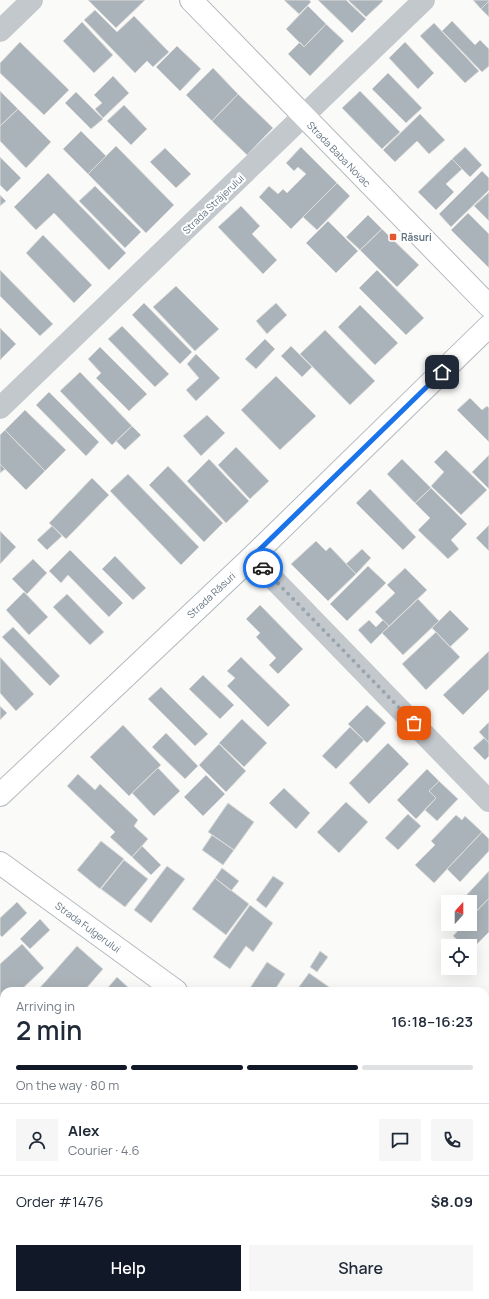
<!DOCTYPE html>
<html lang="en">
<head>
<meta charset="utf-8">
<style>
  body { margin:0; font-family:Manrope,sans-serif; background:#f6f6f7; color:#1f2937; height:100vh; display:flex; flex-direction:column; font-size:15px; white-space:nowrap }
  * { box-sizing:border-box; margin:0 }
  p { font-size:13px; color:#747a83 }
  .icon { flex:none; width:22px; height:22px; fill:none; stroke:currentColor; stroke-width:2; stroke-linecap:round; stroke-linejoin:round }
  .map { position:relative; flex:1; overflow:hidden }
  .details { position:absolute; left:0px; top:987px; width:489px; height:312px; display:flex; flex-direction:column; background:#fff; border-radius:12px 12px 0 0; box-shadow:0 4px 16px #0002 }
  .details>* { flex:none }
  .needle { width:26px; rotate:21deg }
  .controls { position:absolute; left:441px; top:895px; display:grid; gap:8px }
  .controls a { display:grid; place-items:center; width:36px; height:36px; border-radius:0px; background:#fff; box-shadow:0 4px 16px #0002; font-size:20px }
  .pin { position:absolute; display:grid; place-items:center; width:34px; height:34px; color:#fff; margin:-17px; border-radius:8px; box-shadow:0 2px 6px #0006 }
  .courier { position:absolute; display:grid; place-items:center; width:40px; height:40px; margin:-20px; border:3px solid #1a73e8; border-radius:50%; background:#fff; color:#222; box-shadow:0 1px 5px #0007 }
  .headline em { font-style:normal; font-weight:600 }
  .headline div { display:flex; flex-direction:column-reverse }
  .headline { display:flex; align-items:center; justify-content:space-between; height:68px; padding:0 16px }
  h1 { font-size:26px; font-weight:600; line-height:30px }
  .bar { display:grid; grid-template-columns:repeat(4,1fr); gap:6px 4px; align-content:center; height:48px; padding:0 16px }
  .bar i { height:5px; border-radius:3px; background:#e0e1e3 }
  .bar .current { background:#111827 }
  .bar p { grid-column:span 4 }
  .line { display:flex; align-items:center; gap:10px; padding:0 16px; border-top:1px solid #e0e1e3 }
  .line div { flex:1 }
  .round { display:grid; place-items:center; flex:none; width:42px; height:42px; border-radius:0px; background:#f6f6f7 }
  .action { display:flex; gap:8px; margin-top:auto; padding:8px 16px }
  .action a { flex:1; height:46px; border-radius:0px; background:#111827; color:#fff; font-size:16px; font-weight:600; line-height:46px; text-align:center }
  .action a+a { background:#f6f6f7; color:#1f2937 }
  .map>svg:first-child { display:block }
</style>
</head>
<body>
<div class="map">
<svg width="489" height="1299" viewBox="0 0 489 1299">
  <rect width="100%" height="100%" fill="#fafaf8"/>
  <path fill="#aab3b9" stroke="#dcdcda" d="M88,0H145L116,28Z
    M284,0H309L311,2L299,14Z
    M318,0H346L366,19L352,33Z
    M348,0H382L383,1L366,17Z
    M473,0H489V1L481,9Z
    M489,1V17L481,9Z
    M308,6L326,24L304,47L286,29Z
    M95,10L117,32L134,16L169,52L153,67L147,61L135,73L84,20Z
    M452,21L475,45L480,40L489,49V66L482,72L442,31Z
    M82,22L113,55L94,73L63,41Z
    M434,23L479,71L465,83L420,36Z
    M326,24L344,41L310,76L288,54L300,42L304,47Z
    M20,42L69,90L44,115L0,73V63Z
    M405,42L434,73L418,89L389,58Z
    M177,46L201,69L180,91L156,67Z
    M213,68L238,94L212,121L186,95Z
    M388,73L422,108L406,123L372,89Z
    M113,76L129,93L103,118L95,109L102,103L94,95Z
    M0,91L18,109L0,126Z
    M360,91L400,132L382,149L342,108Z
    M76,92L103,119L91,129L65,103Z
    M238,94L273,128L247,155L212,121Z
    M124,105L147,129L131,145L107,121Z
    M18,109L51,142L26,168L0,141V126Z
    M420,114L445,140L429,154L417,141L395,162L383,150Z
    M81,131L106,156L88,174L63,149Z
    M116,146L174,205L146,233L88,174Z
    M301,147L337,183L291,229L259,197L269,186L278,194L283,189L287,193L306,174L298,167L294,171L286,163Z
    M465,147L482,165L470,177L452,159Z
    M165,148L191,174L176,188L150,162Z
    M0,157L21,178L7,192L0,185Z
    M452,159L462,169L446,184L454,192L436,210L418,192Z
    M482,171L489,178V190L451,227L439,214Z
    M48,173L126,253L109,270L54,213L36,230L14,207Z
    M337,183L350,196L317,230L303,217Z
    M95,186L141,232L125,248L79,201Z
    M489,192V221L474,206Z
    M0,195L6,201L0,206Z
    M241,206L260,226L252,234L277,260L263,274L218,227Z
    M468,213L489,234V268L451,230Z
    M368,215L382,229L360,250L346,237Z
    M328,221L358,251L336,273L306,243Z
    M382,229L419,265L397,287L360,250Z
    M43,235L92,285L74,303L26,253Z
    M0,270L53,324L40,336L0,296Z
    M377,270L424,318L406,335L359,288Z
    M176,286L219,329L195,351L153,307Z
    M144,303L192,352L180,364L132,315Z
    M276,303L287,315L267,334L256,321Z
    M360,305L398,343L375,365L338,327Z
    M122,326L169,374L155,387L108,339Z
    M0,328L16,344L0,360Z
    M325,330L375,381L350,405L300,354Z
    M265,339L275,349L256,369L245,359Z
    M291,346L312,367L302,377L281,356Z
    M100,347L147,394L129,411L96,378L101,373L88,359Z
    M196,354L220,378L196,401L186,390L199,378L187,364Z
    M80,372L132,426L112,445L60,391Z
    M276,376L316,416L280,450L241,410Z
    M49,392L99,442L86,456L36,405Z
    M470,398L482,410L487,406L489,408V442L457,410Z
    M25,410L66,450L45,471L5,430Z
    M207,415L225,433L201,456L183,436Z
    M132,426L141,435L125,450L116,441Z
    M5,430L45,471L26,490L0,464V435Z
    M236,447L269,481L250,499L218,465Z
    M446,450L487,490L461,515L431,486L444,472L434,462Z
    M489,455V489L472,472Z
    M209,459L249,501L226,523L187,481Z
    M402,459L431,488L415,503L387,474Z
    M0,464L5,469L0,473Z
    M168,466L223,523L204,542L149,485Z
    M128,474L199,547L181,565L110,491Z
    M92,478L109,495L66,539L49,523Z
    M431,488L467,524L451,540L459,549L448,559L418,530L430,518L415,503Z
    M370,489L416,537L403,550L356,503Z
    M489,525V551L476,538Z
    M52,526L62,536L47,550L37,540Z
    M0,531L16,547L0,564Z
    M316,541L326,551L330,547L356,574L328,601L291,564Z
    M362,549L371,558L356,574L346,564Z
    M70,550L123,603L109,617L68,575L61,583L49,571Z
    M115,556L146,588L133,600L102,569Z
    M33,559L47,573L27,594L12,579Z
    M368,566L386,583L347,621L330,604Z
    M405,568L427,590L389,626L375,612L395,593L387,585Z
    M24,592L48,617L29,635L6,610Z
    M67,594L104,632L90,645L53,607Z
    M418,599L439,621L403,655L382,633Z
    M260,605L303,649L278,674L269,665L276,658L256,637L260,633L246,619Z
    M450,610L469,629L450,647L432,628Z
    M369,620L376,627L383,620L389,626L371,644L358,630Z
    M13,627L60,676L50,686L2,637Z
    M436,632L460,657L426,690L402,664Z
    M489,651V689L463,715L443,695Z
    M0,657L34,694L16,711L0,693Z
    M241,657L290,705L268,727L227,686L235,678L227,671Z
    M203,675L234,705L220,719L189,689Z
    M161,687L208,734L195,746L148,699Z
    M367,705L386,723L367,743L348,724Z
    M0,706L7,713L0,720Z
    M242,719L267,743L244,767L219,743Z
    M489,722V743L479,732Z
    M123,725L161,765L129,796L90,757Z
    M350,727L364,740L336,769L322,756Z
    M166,733L198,766L185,779L152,747Z
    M484,738L489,743V756L485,760L473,748Z
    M388,743L409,764L369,804L349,783Z
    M219,744L246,771L226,792L199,765Z
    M158,768L180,791L154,816L132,793Z
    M427,769L439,781L429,791L436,798L416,819L397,800Z
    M78,774L95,790L100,784L138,820L134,826L148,839L132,857L110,837L115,832L67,786Z
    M206,775L225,794L203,816L184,797Z
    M439,781L458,799L437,821L425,810L436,798L429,791Z
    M284,788L310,813L296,829L269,803Z
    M346,802L368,822L339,853L317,832Z
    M228,803L254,822L234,850L208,832Z
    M408,814L421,826L398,850L385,838Z
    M456,815L462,820L465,816L482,832L434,883L415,865L435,845L431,841Z
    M482,832L489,839V851L460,882L447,869Z
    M212,835L234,850L223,865L202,850Z
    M101,841L124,859L100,889L77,870Z
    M142,846L161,865L151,875L132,857Z
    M124,860L148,879L125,907L101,889Z
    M167,866L185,879L151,923L134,910Z
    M222,868L239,881L231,891L215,878Z
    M489,871V898L473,915L470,912V902H460Z
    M273,876L284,883L266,908L256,900Z
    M215,878L249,904L226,935L192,909Z
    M489,898V932L470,951V946H464L453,936L464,924H470V918Z
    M17,902L27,913L2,937L0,935V918Z
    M250,905L273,923L253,952L246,946L230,969L213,957Z
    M40,919L50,930L30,949L20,939Z
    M22,944L44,968L20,991H4V1006L0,1009V964Z
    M77,946L103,969L84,991H37Z
    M320,951L328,957L317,972L310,967Z
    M267,962L285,974L274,991H248Z
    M309,973L329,987L327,991H296Z
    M117,977L132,991H105Z
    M0,1022L4,1026V1047L0,1051Z
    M488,1022L489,1024V1060L485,1056V1025Z
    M4,1079V1092L0,1088V1083Z
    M485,1094L489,1097V1101L485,1107Z
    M4,1097V1142L0,1138V1101Z
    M489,1134V1176L485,1173V1140Z
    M2,1223L4,1225V1276L0,1280V1225Z
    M489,1244V1272L485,1278V1250Z
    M6,1295H63L60,1299H10Z
    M65,1295H96L101,1299H61Z
    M128,1295H132L137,1299H124Z
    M233,1295H251L246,1299H237Z
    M266,1295H279L283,1299H262Z
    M343,1295H376L378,1296L376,1299H348Z
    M412,1295H436L433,1299H413L410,1297Z
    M436,1295H439L444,1299H433Z
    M463,1295H472L469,1299Z"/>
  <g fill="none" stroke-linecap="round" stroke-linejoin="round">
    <g stroke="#b3babf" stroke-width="24">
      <path id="secondary" d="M191,0L489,306
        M0,795L252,557L489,326
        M0,863L176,991
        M485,1216L489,1218"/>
    </g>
    <path stroke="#c3c8cc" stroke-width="22" d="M0,31L32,0
      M0,408L424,0
      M252,557L489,801
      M0,1177L4,1179
      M164,1295L170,1299"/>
    <use href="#secondary" stroke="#fff" stroke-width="22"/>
  </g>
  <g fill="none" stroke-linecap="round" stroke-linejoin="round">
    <path stroke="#99a4ac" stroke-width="4" stroke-dasharray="0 7.2" d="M263,568L414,723"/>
    <path stroke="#1a73e8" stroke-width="5" d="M263,568L252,557L442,372"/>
  </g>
  <rect fill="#e4572e" stroke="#fff" stroke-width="1.5" x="389" y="233" width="8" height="8" rx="2"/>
  <g text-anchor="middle" stroke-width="4" stroke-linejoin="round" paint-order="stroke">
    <g font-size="10" fill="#657683" stroke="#fff">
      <text transform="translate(339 154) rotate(46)" y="4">Strada Baba Novac</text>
      <text transform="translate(213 204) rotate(-44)" y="4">Strada Străjerului</text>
      <text transform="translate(211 595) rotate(-43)" y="4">Strada Răsuri</text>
      <text transform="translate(88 927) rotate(36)" y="4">Strada Fulgerului</text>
    </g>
    <g font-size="10" font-weight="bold" fill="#657683" stroke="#fff" text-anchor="start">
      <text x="401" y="241">Răsuri</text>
    </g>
  </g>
</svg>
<div class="controls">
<a><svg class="needle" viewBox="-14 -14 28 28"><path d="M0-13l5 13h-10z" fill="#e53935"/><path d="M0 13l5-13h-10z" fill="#747a83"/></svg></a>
<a><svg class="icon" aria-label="locate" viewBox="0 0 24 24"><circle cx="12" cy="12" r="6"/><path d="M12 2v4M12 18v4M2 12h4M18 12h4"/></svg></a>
</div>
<div class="pin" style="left:414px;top:723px;background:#ea580c"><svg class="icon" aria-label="bag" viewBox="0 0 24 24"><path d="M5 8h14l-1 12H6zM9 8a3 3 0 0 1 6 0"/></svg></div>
<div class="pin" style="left:442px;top:372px;background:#1f2937"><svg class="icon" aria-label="home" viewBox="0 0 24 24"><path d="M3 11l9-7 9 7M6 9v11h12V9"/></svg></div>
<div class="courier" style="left:263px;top:568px"><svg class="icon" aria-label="car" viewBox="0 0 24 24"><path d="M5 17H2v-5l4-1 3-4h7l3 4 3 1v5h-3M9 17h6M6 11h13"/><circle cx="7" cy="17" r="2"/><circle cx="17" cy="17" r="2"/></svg></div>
<section class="details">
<div class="headline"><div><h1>2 min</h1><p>Arriving in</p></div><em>16:18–16:23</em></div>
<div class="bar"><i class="current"></i><i class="current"></i><i class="current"></i><i></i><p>On the way · 80 m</p></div>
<div class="line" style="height:72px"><a class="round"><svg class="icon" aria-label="person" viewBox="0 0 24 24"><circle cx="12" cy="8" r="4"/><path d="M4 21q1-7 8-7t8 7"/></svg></a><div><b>Alex</b><p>Courier · 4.6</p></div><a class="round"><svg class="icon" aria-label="chat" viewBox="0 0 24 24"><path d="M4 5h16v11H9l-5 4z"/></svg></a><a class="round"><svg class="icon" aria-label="phone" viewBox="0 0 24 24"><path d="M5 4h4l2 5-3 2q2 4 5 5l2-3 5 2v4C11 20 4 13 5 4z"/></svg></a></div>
<div class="line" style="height:52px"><div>Order #1476</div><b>$8.09</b></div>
<div class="action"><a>Help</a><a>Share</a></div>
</section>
</div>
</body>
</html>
